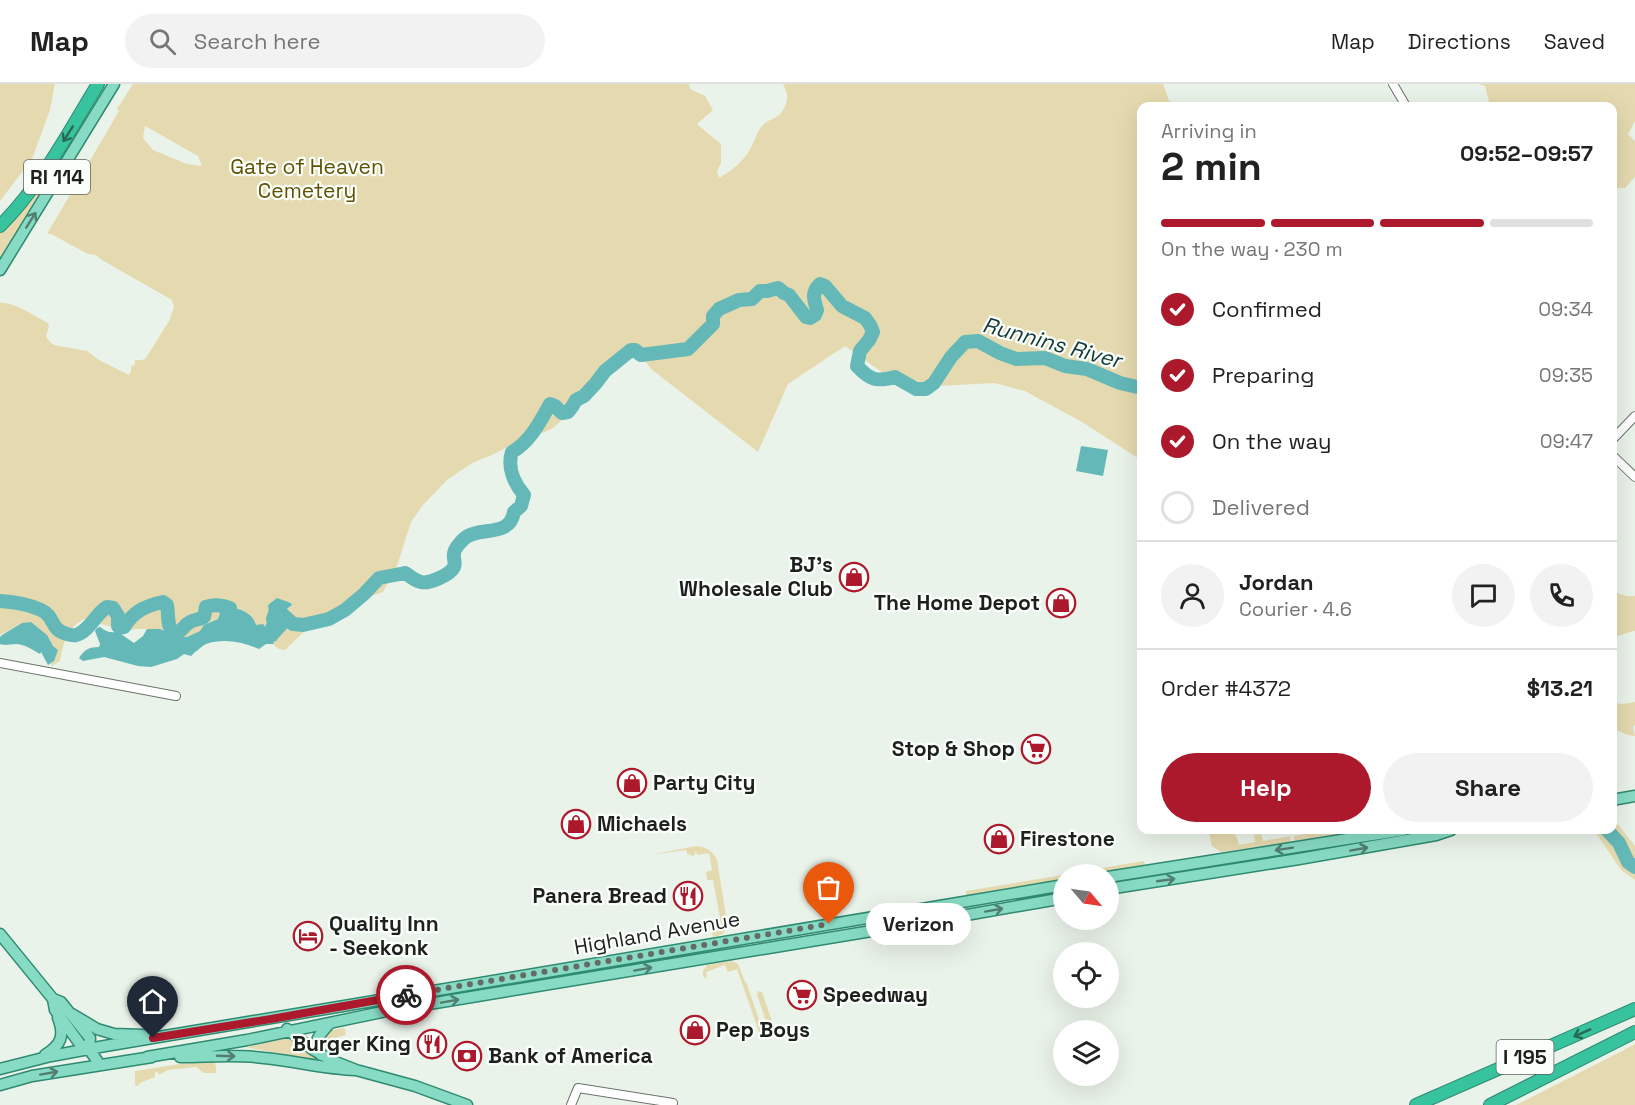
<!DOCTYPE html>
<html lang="en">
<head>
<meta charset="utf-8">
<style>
  body { margin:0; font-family:"Space Grotesk",sans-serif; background:#f2f2f2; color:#222; height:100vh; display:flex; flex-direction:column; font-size:22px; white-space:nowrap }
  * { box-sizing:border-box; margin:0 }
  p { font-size:20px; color:#767676 }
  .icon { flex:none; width:33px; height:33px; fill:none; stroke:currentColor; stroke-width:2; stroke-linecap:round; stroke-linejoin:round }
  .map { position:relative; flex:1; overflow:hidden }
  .side { position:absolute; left:1137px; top:18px; width:480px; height:732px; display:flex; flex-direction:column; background:#fff; border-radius:12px; box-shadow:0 6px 24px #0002 }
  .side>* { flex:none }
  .needle { width:39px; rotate:119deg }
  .buttons { position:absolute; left:1053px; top:780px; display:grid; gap:12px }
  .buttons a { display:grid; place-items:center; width:66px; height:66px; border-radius:50%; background:#fff; box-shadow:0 6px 24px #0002; font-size:30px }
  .pin { position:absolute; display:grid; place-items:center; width:51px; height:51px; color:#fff; margin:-62px -26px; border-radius:50% 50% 50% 0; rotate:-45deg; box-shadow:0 0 6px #0007 }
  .pin .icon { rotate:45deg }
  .courier { position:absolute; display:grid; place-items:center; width:60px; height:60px; margin:-30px; border:4px solid #ad192c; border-radius:50%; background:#fff; color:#222; box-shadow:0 2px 8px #0007 }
  .bubble { position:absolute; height:42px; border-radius:21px; background:#fff; box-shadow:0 6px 24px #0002; font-size:20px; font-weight:600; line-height:42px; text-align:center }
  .head em { font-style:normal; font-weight:600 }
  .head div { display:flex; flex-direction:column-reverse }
  .head { display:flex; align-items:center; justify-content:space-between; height:102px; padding:0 24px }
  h1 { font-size:39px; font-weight:600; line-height:45px }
  .bar { display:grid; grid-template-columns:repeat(4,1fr); gap:9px 6px; align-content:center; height:72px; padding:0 24px }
  .bar i { height:8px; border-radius:4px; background:#e0e0e0 }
  .bar .on { background:#ad192c }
  .bar p { grid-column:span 4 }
  .line { display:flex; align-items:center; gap:15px; padding:0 24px; border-top:2px solid #e0e0e0 }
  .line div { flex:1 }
  .round { display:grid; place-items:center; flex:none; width:63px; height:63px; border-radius:32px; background:#f2f2f2 }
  ol { padding:0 24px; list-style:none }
  li { display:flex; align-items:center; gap:18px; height:66px }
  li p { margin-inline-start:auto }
  li .icon { padding:6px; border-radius:50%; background:#ad192c; color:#fff; stroke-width:4 }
  li:last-child { color:#767676 }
  li i { width:33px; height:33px; border:3px solid #e0e0e0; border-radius:50% }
  .primary-button { display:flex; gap:12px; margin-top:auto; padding:12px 24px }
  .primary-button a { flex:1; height:69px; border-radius:36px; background:#ad192c; color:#fff; font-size:24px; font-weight:600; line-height:69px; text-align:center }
  .primary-button a+a { background:#f2f2f2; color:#222 }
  header { display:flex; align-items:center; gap:36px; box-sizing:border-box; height:84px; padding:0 30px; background:#fff; border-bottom:2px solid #e0e0e0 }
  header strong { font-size:28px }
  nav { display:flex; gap:33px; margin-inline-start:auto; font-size:21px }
  .search { width:420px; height:54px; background:#f2f2f2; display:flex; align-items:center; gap:15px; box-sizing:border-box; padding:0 21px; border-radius:33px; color:#767676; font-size:22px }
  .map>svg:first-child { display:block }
</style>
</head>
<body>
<header>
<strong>Map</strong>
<div class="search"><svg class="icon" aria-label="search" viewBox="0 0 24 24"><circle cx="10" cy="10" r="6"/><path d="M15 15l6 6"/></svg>Search here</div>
<nav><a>Map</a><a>Directions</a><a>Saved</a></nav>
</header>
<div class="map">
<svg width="1635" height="1021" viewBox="0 0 1635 1021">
  <rect width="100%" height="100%" fill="#eaf3ea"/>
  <path fill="#e5daaf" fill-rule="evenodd" d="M0,0H55L50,26L32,75L0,117Z
    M133,0H689L690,5L705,12L713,26L697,40L721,60V79L717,87L719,94C731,87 744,77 750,65C755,57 757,46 764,40C772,33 779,36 785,22C789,14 787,8 783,0H1163L1169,17L1181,22H1142L1141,376L1082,338L1025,307L994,299L938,302L886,291L845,262L788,300L758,368L651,285L638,267L626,274L611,278L600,284L578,322L553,344L545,348L529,352L492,371L472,379L447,396L423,421L411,438L398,479L383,508L372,512L363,518L319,533L285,566C279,566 275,563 272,558L280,550L285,548L288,538L284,530V527L292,521L291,518L268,520L269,533L265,543L256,541C251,523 230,522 215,525L220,529L218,535L208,539L200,547L187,553H179L160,545H136L126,547L84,535C67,544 63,560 60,577L52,582L51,579L54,577C52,552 46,545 22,539L0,551V219C13,217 36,233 48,239L49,243L46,252L49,257L54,261L87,267L99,276L129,291L131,287V283L135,280V276H142L146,274L169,237L174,223L172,216L102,176C98,172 94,170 88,170L51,150H47L119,27L117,25ZM145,42L198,72L202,82L187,80L153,66L143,54Z
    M1478,0H1635V37L1628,50L1635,57V93L1625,104H1616L1613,106L1612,22H1490L1485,2Z
    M87,28L89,30L0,176V148L12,136Z
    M1613,508L1627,512H1635V547C1627,548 1621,552 1613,553Z
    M1612,615C1618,623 1626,619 1635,618V641L1633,643L1635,652L1627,651L1613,644Z
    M1613,734L1635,762V796L1621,786L1594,746H1612Z
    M1208,746C1216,745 1209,745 1217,747C1230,749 1236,745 1239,761L1255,758L1254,751L1261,750L1263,757L1290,752L1291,758L1221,768L1212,762Z
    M1331,746H1363L1294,757V752Z
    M696,762C706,763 713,767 717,776L727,838C727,849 723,851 713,853L712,848L715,847L714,841L721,840L713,796H707L706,788L712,786L709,769L697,771L696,767L695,768V771L691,772L690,769L688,772L686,766L650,771Z
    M1144,777L1145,782L1092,790H1066Z
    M1063,791V795L966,812V807Z
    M732,877L738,880L745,898H746L763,947V951L761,954L737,885L728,888L725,881L706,888L707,895L703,892V887L707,881Z
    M758,907L762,908L773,940L771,944L768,943L757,911Z
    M343,944L345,945L346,951L338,953L334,968H340L337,971C334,971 329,969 327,967C322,963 322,953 328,949C331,946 338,945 343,944Z
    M290,953L303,965L318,974V976L248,964L250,962Z
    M1635,960V1021H1516L1620,968Z
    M214,978L216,982V989H204L196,983L168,986L159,991L157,987L155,989V993L140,999L138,1002L135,1001V987L180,980Z"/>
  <path fill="#65b8b8" d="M1081,362L1108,366L1103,392L1076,387Z
    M277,514L291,519L292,521L284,527L288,543C284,549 280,551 276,557L273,558L274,560H266L259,565C242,558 224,554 206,560C201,563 195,568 191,572L184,570L177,575L151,583L138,582L104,573L83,577L79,574C84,566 89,563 99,563L100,560L95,547L97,544L100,543C111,551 110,546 120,550C125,552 129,556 134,559L143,552L147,545H160L179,553H187L200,547L204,541L218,535L220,529L215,525L213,520L218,517H224L227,522C239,525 252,527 256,541L263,540L265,543L269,533L268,521Z
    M31,538L47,551L53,562L58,566L54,577L48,581L41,568L40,570C33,566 24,560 16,560C9,560 6,562 0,560V553L2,551L22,539Z"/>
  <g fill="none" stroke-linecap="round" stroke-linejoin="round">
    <path stroke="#65b8b8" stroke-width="14" d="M0,517C14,518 29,520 41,526C56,533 49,545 67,550C71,551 73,552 76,551C90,547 96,529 107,523L113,524L118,532V542L120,544L124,543C134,527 145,522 163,518L167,521C169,531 166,543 175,550C182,548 184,541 190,538C195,535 199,536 204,533L206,523C215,520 222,521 230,524
      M273,535L274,532L282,530L293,540L303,541L329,535L345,526L364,510L379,494L405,489C410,492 415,497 421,498C429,500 450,491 454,483C456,478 453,475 454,470C454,464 464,454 468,452C482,443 510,453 514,428L521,422L524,411C514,399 507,383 512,368C530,358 540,338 550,320L555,322L562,329L568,328L572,323L576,316L584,312L596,299L605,287L631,266H635L641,271L688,265L713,240V232L719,225L739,216L752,215L760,207H767L778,204L784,209L789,211L806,233L810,234L815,231L817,226C814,216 811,208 820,200L825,202L842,222L865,234L870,241L873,248L869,256L860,267L857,282C870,296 876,298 895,293L916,305H926L934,299L951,273L965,258L978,257L1000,269L1016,275L1045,274L1065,282L1087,285L1120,299L1142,304
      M1607,746L1619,759L1628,778L1635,783"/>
    <g stroke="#6b736b" stroke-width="10">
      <path id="minor" d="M1393,0L1406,22
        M1612,356L1635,332
        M1612,371L1635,393
        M0,579L176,612
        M571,1021L578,1004L673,1019"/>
    </g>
    <g stroke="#2e8a70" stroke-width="13">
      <path id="major" d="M0,186L114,0
        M1612,716L1635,712
        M1108,793L1404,746
        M1108,805L1299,775L1436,751L1451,746
        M0,850L53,915L55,926L80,960L89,965L100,981
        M53,915L61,918L85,948L90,954L89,965
        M72,930L97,945L114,950L143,951
        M287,945L312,965L333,977L356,986L415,1002L467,1021
        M45,971C61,961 65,952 58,934
        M321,971C311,958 320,950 330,939
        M147,973L247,956L387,927L932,837L1064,814
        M180,973C208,973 236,970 264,974C295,977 325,985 356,986
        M0,985L51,972L105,962L1064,801
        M0,1001L32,992L152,973"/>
    </g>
    <g stroke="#2e8a70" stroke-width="14">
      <path id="highway" d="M0,142C41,101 68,49 98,0
        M1416,1021L1635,925
        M1490,1021L1635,948"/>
    </g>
    <use href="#minor" stroke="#fff" stroke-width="8"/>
    <use href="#major" stroke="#87dbc4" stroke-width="10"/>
    <use href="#highway" stroke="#37c39d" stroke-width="12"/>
  </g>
  <defs><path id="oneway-shaft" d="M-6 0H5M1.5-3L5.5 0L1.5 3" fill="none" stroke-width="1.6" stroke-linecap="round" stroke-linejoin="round" transform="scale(1.5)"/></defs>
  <g stroke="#296957">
    <use href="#oneway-shaft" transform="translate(68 50) rotate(122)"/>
    <use href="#oneway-shaft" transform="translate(1582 949) rotate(156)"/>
  </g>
  <g stroke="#527e70">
    <use href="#oneway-shaft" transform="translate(31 136) rotate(-58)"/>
    <use href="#oneway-shaft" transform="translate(1284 765) rotate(171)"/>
    <use href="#oneway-shaft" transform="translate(1359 765) rotate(-10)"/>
    <use href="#oneway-shaft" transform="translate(1166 796) rotate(-8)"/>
    <use href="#oneway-shaft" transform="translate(994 826) rotate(-10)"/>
    <use href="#oneway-shaft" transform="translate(643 885) rotate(-10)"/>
    <use href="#oneway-shaft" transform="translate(450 917) rotate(-10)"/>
    <use href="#oneway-shaft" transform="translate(226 972) rotate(2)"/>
    <use href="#oneway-shaft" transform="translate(49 989) rotate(-10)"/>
  </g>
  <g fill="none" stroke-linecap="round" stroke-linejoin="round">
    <path stroke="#656a65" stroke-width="6" stroke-dasharray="0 10.8" d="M406,911L829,840"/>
    <path stroke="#ad192c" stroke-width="8" d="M153,954L271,935L406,911"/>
  </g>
  <defs>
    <g id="shop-ring" transform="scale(1.5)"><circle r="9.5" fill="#fbfffb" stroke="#ad192c" stroke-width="1.5"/><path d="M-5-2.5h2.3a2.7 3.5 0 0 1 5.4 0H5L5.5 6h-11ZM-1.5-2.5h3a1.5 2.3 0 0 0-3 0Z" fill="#ad192c"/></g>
    <g id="supermarket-ring" transform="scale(1.5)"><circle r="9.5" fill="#fbfffb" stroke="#ad192c" stroke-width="1.5"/><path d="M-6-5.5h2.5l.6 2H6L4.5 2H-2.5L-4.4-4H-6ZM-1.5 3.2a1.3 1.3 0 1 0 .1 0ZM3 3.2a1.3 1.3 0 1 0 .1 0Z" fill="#ad192c"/></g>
    <g id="restaurant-ring" transform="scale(1.5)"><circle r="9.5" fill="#fbfffb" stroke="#ad192c" stroke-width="1.5"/><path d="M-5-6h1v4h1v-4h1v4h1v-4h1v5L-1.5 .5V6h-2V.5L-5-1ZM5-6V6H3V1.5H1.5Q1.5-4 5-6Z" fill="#ad192c"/></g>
    <g id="hotel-ring" transform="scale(1.5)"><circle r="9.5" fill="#fbfffb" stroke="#ad192c" stroke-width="1.5"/><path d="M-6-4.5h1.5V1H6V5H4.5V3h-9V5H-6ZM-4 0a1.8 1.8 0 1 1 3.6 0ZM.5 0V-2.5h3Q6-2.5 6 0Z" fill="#ad192c"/></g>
    <g id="bank-ring" transform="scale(1.5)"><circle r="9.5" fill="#fbfffb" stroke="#ad192c" stroke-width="1.5"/><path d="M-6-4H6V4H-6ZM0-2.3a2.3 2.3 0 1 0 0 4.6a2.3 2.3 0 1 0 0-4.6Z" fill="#ad192c"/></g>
  </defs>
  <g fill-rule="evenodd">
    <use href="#shop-ring" x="854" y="493"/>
    <use href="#shop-ring" x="1061" y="519"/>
    <use href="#supermarket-ring" x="1036" y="665"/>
    <use href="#shop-ring" x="632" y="699"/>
    <use href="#shop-ring" x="576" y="740"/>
    <use href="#shop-ring" x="999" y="755"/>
    <use href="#restaurant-ring" x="688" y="812"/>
    <use href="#hotel-ring" x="308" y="852"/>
    <use href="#supermarket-ring" x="802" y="911"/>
    <use href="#shop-ring" x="695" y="946"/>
    <use href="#restaurant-ring" x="432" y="960"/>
    <use href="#bank-ring" x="467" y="972"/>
  </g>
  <g text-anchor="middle" stroke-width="4.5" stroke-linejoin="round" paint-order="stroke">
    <g fill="#fbfffb" stroke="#606360" stroke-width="1.5">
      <rect x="24" y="76" width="66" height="34" rx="4.5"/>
      <rect x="1496.5" y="956" width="57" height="34" rx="4.5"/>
    </g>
    <g font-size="20" font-weight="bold" fill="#1d201d">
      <text x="57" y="100">RI 114</text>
      <text x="1525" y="980">I 195</text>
    </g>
    <g font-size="21" fill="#605102" stroke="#fbfffb">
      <text x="307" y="90">Gate of Heaven<tspan x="307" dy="24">Cemetery</tspan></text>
    </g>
    <g font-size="21" font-weight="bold" fill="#1d201d" stroke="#fbfffb" text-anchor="start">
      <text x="833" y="488" text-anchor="end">BJ's<tspan x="833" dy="24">Wholesale Club</tspan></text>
      <text x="1040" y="526" text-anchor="end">The Home Depot</text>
      <text x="1015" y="672" text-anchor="end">Stop &amp; Shop</text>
      <text x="653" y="706">Party City</text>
      <text x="597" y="747">Michaels</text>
      <text x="1020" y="762">Firestone</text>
      <text x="667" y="819" text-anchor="end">Panera Bread</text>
      <text x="329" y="847">Quality Inn<tspan x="329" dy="24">- Seekonk</tspan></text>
      <text x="823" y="918">Speedway</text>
      <text x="716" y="953">Pep Boys</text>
      <text x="411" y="967" text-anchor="end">Burger King</text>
      <text x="488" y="979">Bank of America</text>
    </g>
    <g font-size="21" fill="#1d201d" stroke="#fbfffb">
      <text transform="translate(657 849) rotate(-10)" y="7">Highland Avenue</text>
    </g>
    <g font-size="22" font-style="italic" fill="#123a3a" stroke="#fbfffb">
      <text transform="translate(1052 258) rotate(15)" y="8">Runnins River</text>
    </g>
  </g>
</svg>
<div class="buttons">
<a><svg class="needle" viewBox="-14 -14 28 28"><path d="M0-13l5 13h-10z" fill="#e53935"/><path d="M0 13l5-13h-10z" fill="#767676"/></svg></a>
<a><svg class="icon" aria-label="locate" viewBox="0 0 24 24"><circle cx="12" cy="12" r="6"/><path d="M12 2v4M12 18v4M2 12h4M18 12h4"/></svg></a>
<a><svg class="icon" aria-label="layers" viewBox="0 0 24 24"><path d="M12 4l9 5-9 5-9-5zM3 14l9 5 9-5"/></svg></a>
</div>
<div class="pin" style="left:829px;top:840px;background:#ea580c"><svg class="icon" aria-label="bag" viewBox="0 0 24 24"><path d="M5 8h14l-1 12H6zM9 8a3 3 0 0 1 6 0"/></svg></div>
<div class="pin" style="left:153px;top:954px;background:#1f2937"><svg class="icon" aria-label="home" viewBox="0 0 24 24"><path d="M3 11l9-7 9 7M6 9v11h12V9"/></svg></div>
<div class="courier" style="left:406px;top:911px"><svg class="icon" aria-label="bike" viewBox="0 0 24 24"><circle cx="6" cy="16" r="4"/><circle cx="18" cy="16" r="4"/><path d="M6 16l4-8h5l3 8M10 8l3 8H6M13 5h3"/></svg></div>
<div class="bubble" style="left:866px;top:819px;width:105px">Verizon</div>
<section class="side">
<div class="head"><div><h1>2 min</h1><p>Arriving in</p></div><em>09:52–09:57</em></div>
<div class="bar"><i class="on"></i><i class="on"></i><i class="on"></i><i></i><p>On the way · 230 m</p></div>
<ol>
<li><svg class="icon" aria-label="check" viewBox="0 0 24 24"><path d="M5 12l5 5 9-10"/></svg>Confirmed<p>09:34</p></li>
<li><svg class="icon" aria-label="check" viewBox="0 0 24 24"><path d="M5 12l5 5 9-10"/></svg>Preparing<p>09:35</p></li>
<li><svg class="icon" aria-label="check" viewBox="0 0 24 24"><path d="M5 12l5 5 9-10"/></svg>On the way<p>09:47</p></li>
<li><i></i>Delivered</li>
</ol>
<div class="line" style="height:108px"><a class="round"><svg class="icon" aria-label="person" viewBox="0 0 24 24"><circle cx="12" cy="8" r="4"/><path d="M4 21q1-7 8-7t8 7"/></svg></a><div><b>Jordan</b><p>Courier · 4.6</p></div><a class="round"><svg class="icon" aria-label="chat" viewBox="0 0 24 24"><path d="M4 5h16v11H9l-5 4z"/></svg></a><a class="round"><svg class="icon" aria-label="phone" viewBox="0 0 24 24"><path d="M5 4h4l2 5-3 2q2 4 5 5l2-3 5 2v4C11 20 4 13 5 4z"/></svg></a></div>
<div class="line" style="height:78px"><div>Order #4372</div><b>$13.21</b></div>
<div class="primary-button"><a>Help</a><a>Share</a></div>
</section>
</div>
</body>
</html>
